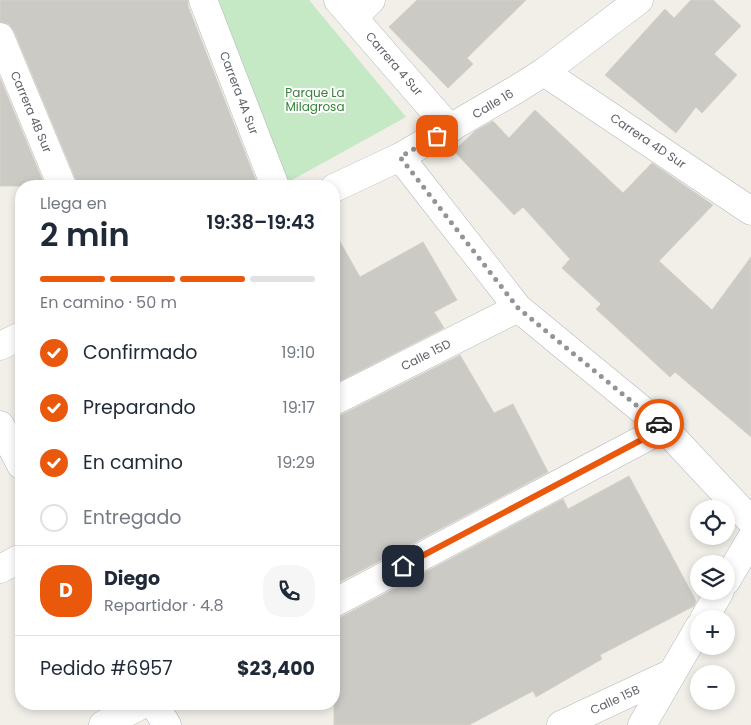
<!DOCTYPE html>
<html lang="es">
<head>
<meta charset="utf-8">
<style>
  body { margin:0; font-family:Poppins,sans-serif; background:#f6f6f7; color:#1f2937; height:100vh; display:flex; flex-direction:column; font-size:19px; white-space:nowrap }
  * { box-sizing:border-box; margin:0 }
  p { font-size:16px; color:#747a83 }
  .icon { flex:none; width:28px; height:28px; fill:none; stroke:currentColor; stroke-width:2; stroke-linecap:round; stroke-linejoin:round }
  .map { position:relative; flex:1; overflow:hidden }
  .side { position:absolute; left:15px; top:180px; width:325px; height:530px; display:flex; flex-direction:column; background:#fff; border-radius:20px; box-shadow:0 2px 8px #0003 }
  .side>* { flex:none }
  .tools { position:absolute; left:690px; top:500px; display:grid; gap:10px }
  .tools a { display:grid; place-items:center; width:45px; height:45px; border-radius:50%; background:#fff; box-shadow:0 2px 8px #0003; font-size:25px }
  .pin { position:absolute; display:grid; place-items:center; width:42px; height:42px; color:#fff; margin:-21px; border-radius:10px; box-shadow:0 2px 8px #0006 }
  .courier { position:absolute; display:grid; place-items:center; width:50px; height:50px; margin:-25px; border:4px solid #ea580c; border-radius:50%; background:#fff; color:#222; box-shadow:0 1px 6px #0007 }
  .overview em { font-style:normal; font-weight:600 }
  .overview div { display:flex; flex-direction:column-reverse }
  .overview { display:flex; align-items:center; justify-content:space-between; height:85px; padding:0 25px }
  h1 { font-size:32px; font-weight:600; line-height:38px }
  .bar { display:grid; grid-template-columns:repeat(4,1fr); gap:8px 5px; align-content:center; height:60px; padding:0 25px }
  .bar i { height:6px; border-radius:4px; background:#e0e1e3 }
  .bar .on { background:#ea580c }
  .bar p { grid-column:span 4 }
  .line { display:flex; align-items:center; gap:12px; padding:0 25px; border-top:1px solid #e0e1e3 }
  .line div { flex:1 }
  .round { display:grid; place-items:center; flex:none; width:52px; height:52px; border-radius:20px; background:#f6f6f7 }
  ol { padding:0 25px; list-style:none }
  li { display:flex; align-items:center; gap:15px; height:55px }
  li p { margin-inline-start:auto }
  li .icon { padding:5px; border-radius:50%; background:#ea580c; color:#fff; stroke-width:4 }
  li:last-child { color:#747a83 }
  li i { width:28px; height:28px; border:2px solid #e0e1e3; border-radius:50% }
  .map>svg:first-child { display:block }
</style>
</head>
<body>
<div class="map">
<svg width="751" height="725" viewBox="0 0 751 725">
  <rect width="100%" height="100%" fill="#f1efe8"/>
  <path fill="#c5e8c5" d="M214,0H309L406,117L283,185Z"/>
  <path fill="#cccac5" stroke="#d6d1c6" d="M0,0H188V6L258,186H77L76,180L14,31L9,24L0,22Z
    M417,0H526L467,58L473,64L448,88L389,27Z
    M691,0H713L741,26L714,54L737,75L702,113L696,107L676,133L605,75L665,9L674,18Z
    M0,78L45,186H0Z
    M535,110L623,193L652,163L713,205L659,261L712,310L751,257V437L675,372L670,377L596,309L601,304L562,268L570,259L523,207L514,215L454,151L475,131L493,121L509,138Z
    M334,231L360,277L423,242L457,300L434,312L444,328L334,384Z
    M460,355L494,413L513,404L548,472L334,585V417L341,415Z
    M629,476L696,601L694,606L600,655L602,659L536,697L533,691L469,725H334V619L341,617L563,499L568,509Z"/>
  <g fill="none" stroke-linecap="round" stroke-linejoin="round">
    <g stroke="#b5b8bc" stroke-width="29">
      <path id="minor" d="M203,0L275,186
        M338,0L450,129
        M354,17L371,0
        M0,37L62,186
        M544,72L751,211
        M400,157L518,308L664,428L751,521
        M334,401L518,308
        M0,425L21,465
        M0,569L21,558
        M726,581L751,539
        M334,603L664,428
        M704,619L720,591
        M154,704L167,725
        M103,725L143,704
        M561,725L670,674
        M642,725L699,627"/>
    </g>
    <g stroke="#b5b8bc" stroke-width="29">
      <path id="tertiary" d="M334,188L400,157L517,89L544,72L639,0
        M0,346L21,336"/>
    </g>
    <use href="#minor" stroke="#fff" stroke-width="28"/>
    <use href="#tertiary" stroke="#fff" stroke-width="28"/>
  </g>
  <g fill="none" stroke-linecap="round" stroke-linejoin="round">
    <path stroke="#929495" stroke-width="5" stroke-dasharray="0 9" d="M437,136L400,157L518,308L659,424"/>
    <path stroke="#ea580c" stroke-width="6" d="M403,566L664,428L659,424"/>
  </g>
  <g text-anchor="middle" stroke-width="4" stroke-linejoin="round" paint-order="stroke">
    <g font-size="12" fill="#5f6368" stroke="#fff">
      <text transform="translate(394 64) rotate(49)" y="4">Carrera 4 Sur</text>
      <text transform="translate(239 93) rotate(69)" y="4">Carrera 4A Sur</text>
      <text transform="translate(493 104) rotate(-31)" y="4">Calle 16</text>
      <text transform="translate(31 112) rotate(67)" y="4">Carrera 4B Sur</text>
      <text transform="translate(648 141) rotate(34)" y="4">Carrera 4D Sur</text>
      <text transform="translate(426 355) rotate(-27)" y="4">Calle 15D</text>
      <text transform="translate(615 700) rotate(-25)" y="4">Calle 15B</text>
    </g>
    <g font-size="12" fill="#348238" stroke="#fff">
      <text x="315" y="97">Parque La<tspan x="315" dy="14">Milagrosa</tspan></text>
    </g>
  </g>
</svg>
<div class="tools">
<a><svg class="icon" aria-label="locate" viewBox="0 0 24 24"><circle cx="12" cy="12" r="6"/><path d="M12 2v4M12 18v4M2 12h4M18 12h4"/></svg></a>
<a><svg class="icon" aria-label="layers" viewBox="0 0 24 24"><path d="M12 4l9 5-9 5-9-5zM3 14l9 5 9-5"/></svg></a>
<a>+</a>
<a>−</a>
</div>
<div class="pin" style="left:437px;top:136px;background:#ea580c"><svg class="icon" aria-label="bag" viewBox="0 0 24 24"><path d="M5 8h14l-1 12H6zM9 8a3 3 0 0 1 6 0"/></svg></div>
<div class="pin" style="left:403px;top:566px;background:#1f2937"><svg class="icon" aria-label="home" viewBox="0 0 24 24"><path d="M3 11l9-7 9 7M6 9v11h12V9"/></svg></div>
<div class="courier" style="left:659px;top:424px"><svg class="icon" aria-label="car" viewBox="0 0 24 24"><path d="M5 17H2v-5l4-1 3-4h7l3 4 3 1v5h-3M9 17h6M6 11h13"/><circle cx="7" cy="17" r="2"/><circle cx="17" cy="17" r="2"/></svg></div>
<section class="side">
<div class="overview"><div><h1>2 min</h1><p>Llega en</p></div><em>19:38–19:43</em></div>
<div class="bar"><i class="on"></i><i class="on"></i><i class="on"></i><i></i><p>En camino · 50 m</p></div>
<ol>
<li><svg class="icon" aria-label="check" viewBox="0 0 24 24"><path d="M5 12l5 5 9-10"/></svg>Confirmado<p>19:10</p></li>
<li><svg class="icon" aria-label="check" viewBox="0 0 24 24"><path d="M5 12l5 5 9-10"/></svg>Preparando<p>19:17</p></li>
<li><svg class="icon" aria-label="check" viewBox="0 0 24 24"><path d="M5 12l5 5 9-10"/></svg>En camino<p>19:29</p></li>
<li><i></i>Entregado</li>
</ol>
<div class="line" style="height:90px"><b class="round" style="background:#ea580c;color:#fff">D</b><div><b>Diego</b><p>Repartidor · 4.8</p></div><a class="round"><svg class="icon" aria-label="phone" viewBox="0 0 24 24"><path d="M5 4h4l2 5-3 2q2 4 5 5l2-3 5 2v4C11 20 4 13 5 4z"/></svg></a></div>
<div class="line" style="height:65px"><div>Pedido #6957</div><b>$23,400</b></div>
</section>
</div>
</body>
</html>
